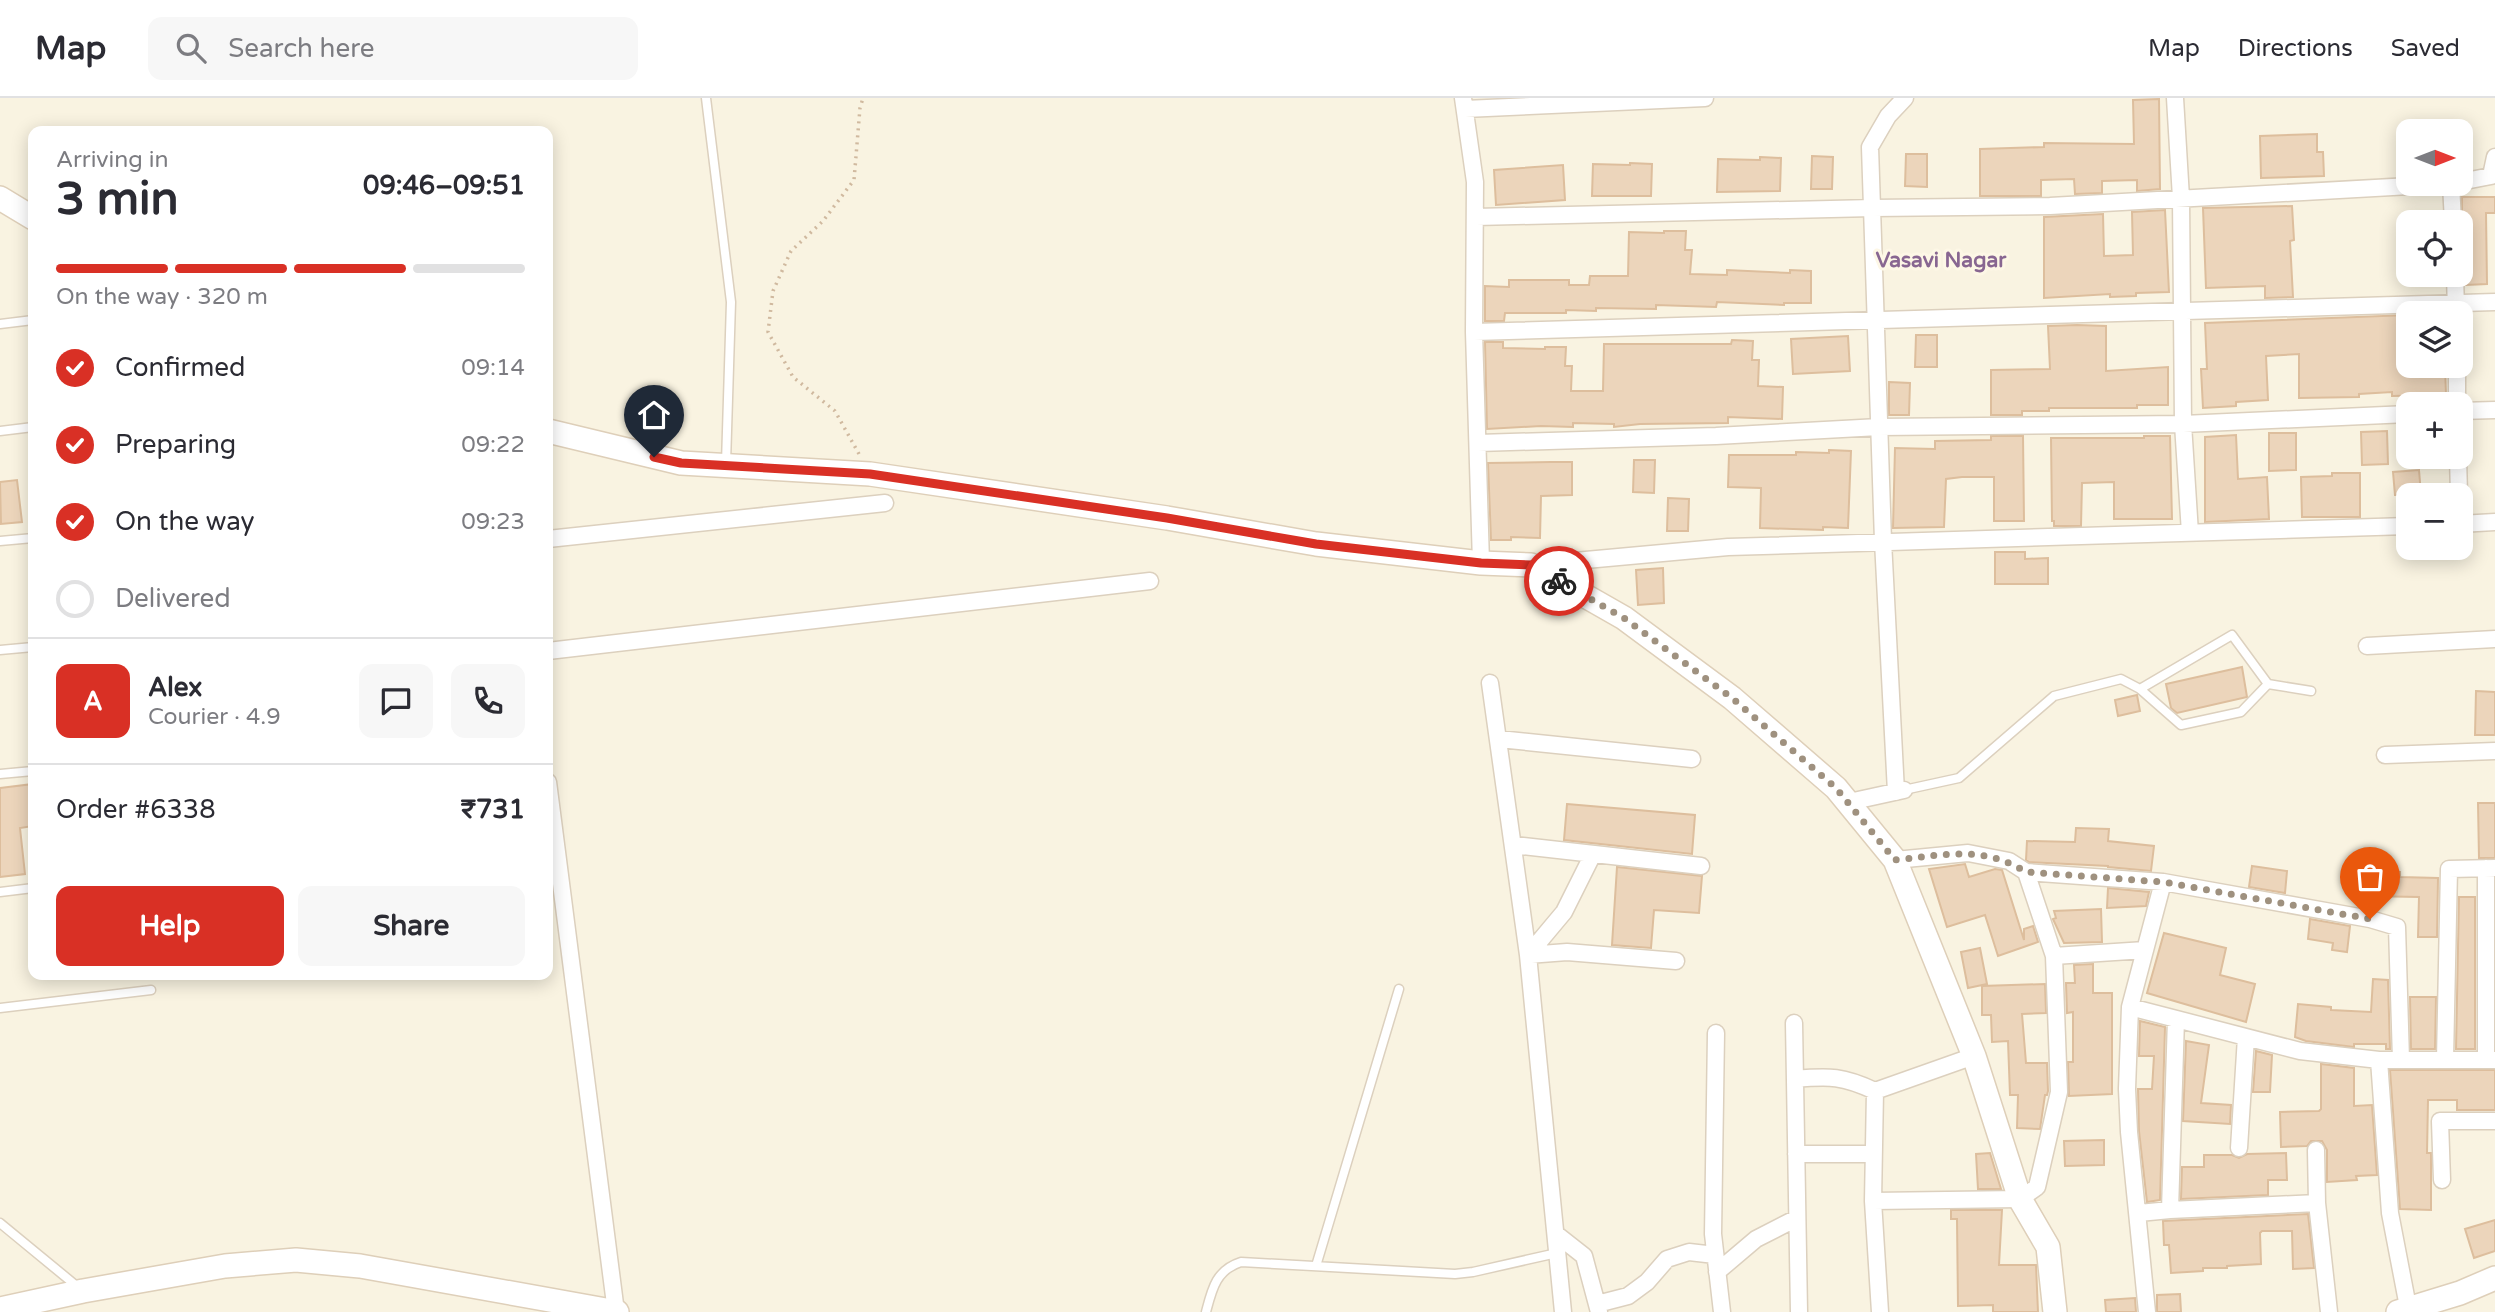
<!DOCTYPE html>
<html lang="en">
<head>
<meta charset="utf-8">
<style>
  body { margin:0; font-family:"Varela Round",sans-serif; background:#f7f7f7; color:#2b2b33; height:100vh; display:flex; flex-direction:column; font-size:26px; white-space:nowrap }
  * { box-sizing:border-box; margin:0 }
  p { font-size:23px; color:#7c7c81 }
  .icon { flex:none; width:38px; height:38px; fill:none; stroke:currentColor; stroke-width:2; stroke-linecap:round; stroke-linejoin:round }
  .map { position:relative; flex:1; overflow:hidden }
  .details { position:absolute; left:28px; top:28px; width:525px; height:854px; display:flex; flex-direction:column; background:#fff; border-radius:14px; box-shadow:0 4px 18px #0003 }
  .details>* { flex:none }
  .needle { width:46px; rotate:90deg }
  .controls { position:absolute; left:2396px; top:21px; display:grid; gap:14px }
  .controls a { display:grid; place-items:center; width:77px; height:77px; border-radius:14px; background:#fff; box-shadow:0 4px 18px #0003; font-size:35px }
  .pin { position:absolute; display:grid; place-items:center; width:60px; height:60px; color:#fff; margin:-72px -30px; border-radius:50% 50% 50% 0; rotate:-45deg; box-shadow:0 0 7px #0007 }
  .pin .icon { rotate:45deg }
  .courier { position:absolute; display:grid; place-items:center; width:70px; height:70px; margin:-35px; border:5px solid #d93025; border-radius:50%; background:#fff; color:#222; box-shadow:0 2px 9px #0007 }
  .head em { font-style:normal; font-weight:700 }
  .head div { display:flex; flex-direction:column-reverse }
  .head { display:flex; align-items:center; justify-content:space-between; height:119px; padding:0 28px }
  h1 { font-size:46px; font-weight:700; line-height:52px }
  .bar { display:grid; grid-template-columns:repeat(4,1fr); gap:10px 7px; align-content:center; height:84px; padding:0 28px }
  .bar i { height:9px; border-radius:5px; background:#e1e1e2 }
  .bar .current { background:#d93025 }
  .bar p { grid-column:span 4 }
  .line { display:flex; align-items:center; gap:18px; padding:0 28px; border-top:2px solid #e1e1e2 }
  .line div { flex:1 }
  .round { display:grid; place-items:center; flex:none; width:74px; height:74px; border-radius:14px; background:#f7f7f7 }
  ol { padding:0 28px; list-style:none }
  li { display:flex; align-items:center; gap:21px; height:77px }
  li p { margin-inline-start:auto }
  li .icon { padding:7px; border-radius:50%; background:#d93025; color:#fff; stroke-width:4 }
  li:last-child { color:#7c7c81 }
  li i { width:38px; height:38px; border:4px solid #e1e1e2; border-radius:50% }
  .button { display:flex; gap:14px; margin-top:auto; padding:14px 28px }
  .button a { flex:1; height:80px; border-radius:14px; background:#d93025; color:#fff; font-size:28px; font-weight:700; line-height:80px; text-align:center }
  .button a+a { background:#f7f7f7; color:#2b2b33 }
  header { display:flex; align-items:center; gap:42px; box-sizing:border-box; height:98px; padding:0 35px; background:#fff; border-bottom:2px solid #e1e1e2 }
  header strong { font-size:33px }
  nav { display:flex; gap:38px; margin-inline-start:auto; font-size:24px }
  .search { width:490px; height:63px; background:#f7f7f7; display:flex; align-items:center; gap:18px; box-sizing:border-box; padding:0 24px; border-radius:14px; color:#7c7c81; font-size:26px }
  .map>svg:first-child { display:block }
</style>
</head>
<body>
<header>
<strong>Map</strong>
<div class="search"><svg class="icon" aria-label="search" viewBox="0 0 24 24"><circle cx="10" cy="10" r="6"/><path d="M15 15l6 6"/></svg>Search here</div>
<nav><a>Map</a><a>Directions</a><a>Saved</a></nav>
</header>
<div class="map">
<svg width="2495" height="1214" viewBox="0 0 2495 1214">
  <rect width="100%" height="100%" fill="#f9f3e1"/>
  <path fill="#ecd5bb" stroke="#ddbe9d" stroke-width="2" d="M2159,1L2160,91L2137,93V82L2102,83V95L2075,96L2074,81L2041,82V98H1980V51L2044,49V45L2134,46L2133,2Z
    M2317,36V54H2323L2324,78L2261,80L2260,38Z
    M1906,56H1927V89L1905,88Z
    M1812,58L1833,59L1832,91H1811Z
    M1760,59L1781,60L1780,93L1717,94L1718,61L1760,62Z
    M1630,65L1652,66L1651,98H1592L1593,66L1630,67Z
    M1563,67L1565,102L1496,107L1494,72Z
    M2462,99H2495V115H2486L2487,186L2466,187L2465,176L2462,169Z
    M2292,108L2294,142L2290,143L2293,199L2265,200V188L2206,190L2203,110Z
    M2165,112L2169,194L2136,195V198L2110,199V196L2044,200V119L2103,116L2104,158L2133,157L2132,114Z
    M1664,133H1686L1685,152H1692L1690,176L1727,177V172L1790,175V172L1811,173V205H1784V207L1717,204L1716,209L1656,207V211L1596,210V213L1566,212V215H1505L1504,223H1485V188L1509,189V182H1569V187H1589L1590,178H1628L1629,134L1664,135Z
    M2408,217V268H2445L2446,297L2392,298V294L2359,296V299L2299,300V256L2266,258L2268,302L2236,304V308L2203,310L2201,271H2207L2205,225Z
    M2077,227L2106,228V273L2168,269V307H2137V310H2049V313H2022V317H1991V272L2050,271L2048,228Z
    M1916,237H1937V269H1915Z
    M1848,238L1850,273L1793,276L1791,241Z
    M1732,242L1753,243L1752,262H1759L1758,288L1783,289L1782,321L1728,319V325L1640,326L1614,329V326L1573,325V329L1541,328L1487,331L1485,244H1503V250L1545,251V249H1566L1565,268H1572L1571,293H1603L1604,246H1731Z
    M1889,284L1910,285L1909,317H1889Z
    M2387,333L2388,366L2362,367L2361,334Z
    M2269,335H2296V372L2269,373Z
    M2236,337L2238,381L2267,379L2269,421L2205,424V339Z
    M1991,338H2023L2024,423H1994V379H1962L1946,381L1944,429L1893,430L1895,350L1935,351V343L1991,342Z
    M2144,338H2170L2172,421H2114V384L2082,385L2081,428H2054V423H2052L2051,340H2144Z
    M1829,352L1851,353L1848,430L1823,429V432L1760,430L1761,390L1728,389L1729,357H1796V354L1829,355Z
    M1634,362H1655L1654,395L1633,394Z
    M1551,364H1572V397L1541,398L1540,440L1511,439V442H1491L1488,365Z
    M2419,372L2421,397H2395L2393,374Z
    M2332,375H2360V419H2302L2301,379L2332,378Z
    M17,382L22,424L1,426L0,384Z
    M1668,400L1689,401L1688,433H1667Z
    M1995,454H2025V461L2048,460V486H1995Z
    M1663,470L1664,505L1638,507L1636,472Z
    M2242,569L2247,599L2177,615L2171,610L2166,586Z
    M2476,593L2495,594V637H2475Z
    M2137,597L2140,613L2118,618L2115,602Z
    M33,686V728L20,730L25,776L0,779V690Z
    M2478,705H2495V760H2479Z
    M1567,706L1695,717L1692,756L1564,742Z
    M2076,730L2109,731L2108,743L2154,748L2151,773L2108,769V768L2029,764L2026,762L2027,743L2075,744Z
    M1965,766L1969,779L1995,771L2002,772L2024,842V831L2033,828L2038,844L1998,858L1985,817L1947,829L1929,771Z
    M2252,768L2287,773L2285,795L2249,789Z
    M1617,769L1702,778L1699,815L1654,812L1651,850L1612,847Z
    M2364,774H2400V779L2438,780L2437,839H2418L2419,799L2364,798Z
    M2108,790L2149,794L2146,808L2107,810Z
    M2459,799H2475V951H2456Z
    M2101,811L2102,844L2064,845L2053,821L2056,820L2054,813Z
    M2310,821L2350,828L2347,854L2332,852L2333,845L2308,841Z
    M2164,835L2226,850L2220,877L2255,886L2246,924L2147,895Z
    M1980,850L1987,886L1968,890L1961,854Z
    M2093,866V895H2112V996L2069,998L2068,964H2073V914L2067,915L2066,885H2075L2074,867Z
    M2373,881L2388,882L2390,951H2386V946H2354V949L2306,943L2295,939L2298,906L2331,909V912L2371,914Z
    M2045,886L2046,915L2022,916L2026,965H2047L2048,993L2047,997H2045L2040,1031L2017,1030L2018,997H2010L2008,943L1992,944L1991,917H1982V888Z
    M2410,899H2436L2435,951H2411Z
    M2140,923L2165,929L2160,1102L2147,1104L2139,1033L2138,991H2152L2154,958H2139Z
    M2186,943L2209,947L2201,1005L2231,1007L2230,1026L2183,1023Z
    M2256,953L2272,957L2270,994H2253Z
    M2321,966L2354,970V1008L2372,1007L2377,1077L2356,1078L2357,1082L2327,1084V1052L2322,1043H2311L2307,1048L2281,1049L2280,1014L2319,1013L2321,1011Z
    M2390,972H2495V1012H2457V1002H2428L2427,1055H2431V1112L2400,1111Z
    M2104,1042V1067L2065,1068L2064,1043Z
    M1990,1055L2001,1091H1978L1976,1056Z
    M2286,1055L2287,1082H2268V1097L2181,1101L2182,1069H2204V1057H2232L2239,1060L2247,1056Z
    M1951,1112H2002L1999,1167H2036L2038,1214H1993V1207L1958,1208L1957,1121H1951Z
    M2308,1116L2314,1170L2293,1171L2292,1133H2262L2260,1135L2261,1166L2227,1168V1170H2203V1173L2171,1175L2169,1147H2164L2163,1123Z
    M2495,1122V1153L2474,1160L2465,1131Z
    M2180,1196L2181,1214H2157V1197Z
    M2135,1200L2136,1214H2106L2105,1202Z"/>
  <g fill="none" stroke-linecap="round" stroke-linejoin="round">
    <g stroke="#dcd0be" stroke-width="11">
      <path id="lane" d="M706,0L731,204L726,365
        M0,226L33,222
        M0,333L33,329
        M0,443L33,440
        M0,552L33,549
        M2140,591L2232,537L2268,586
        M0,676L33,673
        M1904,692L1959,680L2054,598L2121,581L2140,591L2181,627L2241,614L2268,586L2311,593
        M0,794L33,790
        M0,910L151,892
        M0,1125L79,1190
        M1316,1168L1399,891
        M1206,1214C1212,1191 1216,1172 1241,1164L1455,1176L1473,1174L1557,1155"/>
    </g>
    <g stroke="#dcd0be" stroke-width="19">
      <path id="street" d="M1463,0L1475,84L1474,234L1481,465
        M2175,0L2181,100L2183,326L2190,435
        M1465,11L1705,0
        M2460,84L2491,78L2495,59
        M2451,86L2453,124
        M1476,119L1873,110L2050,108L2446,86
        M2455,177L2456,213
        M1474,234L2495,204
        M2457,268V306
        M2460,313L2495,312
        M1478,345L1716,338L1879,329L2183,326L2408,316
        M2458,359L2459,397
        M2460,426L2495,424
        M548,441L885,405
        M1531,467L1728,449L2408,428
        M2367,548L2495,541
        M548,553L1150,483
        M1490,585L1528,857L1563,1214
        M1499,641L1692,661
        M2385,657L2495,653
        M548,684L616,1214
        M1896,694L1883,443L1870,49L1888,18L1905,0
        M1849,704L1904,692
        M1514,747L1701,768
        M2486,770V962
        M2026,774L2163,784L2370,821L2397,829L2401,962
        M1528,857L1567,854L1676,863
        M1528,857L1564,814L1593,756
        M2054,858L2145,852
        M2130,909L2300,953L2379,962H2495
        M1794,925L1799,1214
        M1716,935L1713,1136L1722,1214
        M2445,961L2449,771L2495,770
        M2379,962L2390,1115L2409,1214
        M1795,981C1830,978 1843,978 1875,993
        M2239,1050L2246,939
        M2316,1052L2317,1105L2329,1214
        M1796,1056H1873
        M2442,1082L2440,1023H2495
        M1873,1103L2020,1101L2037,1089L2059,994L2054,858L2026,774L2009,763L1968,755L1895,762
        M2170,1112L2176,921
        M2139,1115L2170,1112L2317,1105
        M1556,1136L1584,1158L1599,1214
        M1717,1174L1756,1141L1797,1120
        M1597,1206L1628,1198L1647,1184L1667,1161L1689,1154L1715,1157
        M1880,1214L1873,1103L1875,993L1974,958
        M2147,1214L2129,1034L2127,991L2130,909L2163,784"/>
    </g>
    <g stroke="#decfb9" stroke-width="26">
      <path id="secondary" d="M0,100L33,120
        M548,333L681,365L870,376L1167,420L1316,446L1481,465L1531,467L1624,520L1732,600L1836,690L1895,762L1974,958L2020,1101L2048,1149L2055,1214
        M0,1211L83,1193L225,1168L296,1162L360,1168L617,1214
        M2398,1214L2460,1195L2495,1180"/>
    </g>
    <path stroke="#d0b99f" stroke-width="3.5" stroke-dasharray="2 5" stroke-linecap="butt" d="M859,356L835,313L793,279L768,234L773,193L791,153L823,123L854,82L860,10L863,0"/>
    <use href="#lane" stroke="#fff" stroke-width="8"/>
    <use href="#street" stroke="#fff" stroke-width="16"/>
    <use href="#secondary" stroke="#fff" stroke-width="23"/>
  </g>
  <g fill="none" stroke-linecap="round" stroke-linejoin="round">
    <path stroke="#9f917f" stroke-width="7" stroke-dasharray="0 12.6" d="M1559,483L1624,520L1732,600L1836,690L1895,762C1942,757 1984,747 2026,774L2163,784L2370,821"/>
    <path stroke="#d93025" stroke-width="9" d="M654,359L681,365L870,376L1167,420L1316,446L1481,465L1531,467L1559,483"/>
  </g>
  <g text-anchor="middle" stroke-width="6" stroke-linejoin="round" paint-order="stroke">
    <g font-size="21" font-weight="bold" fill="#886691" stroke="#fdf7e6">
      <text x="1941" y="169">Vasavi Nagar</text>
    </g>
  </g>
</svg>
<div class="controls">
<a><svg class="needle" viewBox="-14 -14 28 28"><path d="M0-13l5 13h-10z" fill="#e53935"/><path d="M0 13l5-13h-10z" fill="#7c7c81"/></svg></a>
<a><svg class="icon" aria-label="locate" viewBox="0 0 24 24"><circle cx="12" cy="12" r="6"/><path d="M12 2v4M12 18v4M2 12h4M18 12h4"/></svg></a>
<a><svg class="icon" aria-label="layers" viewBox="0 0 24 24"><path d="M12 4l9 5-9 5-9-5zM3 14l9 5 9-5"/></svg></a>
<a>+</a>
<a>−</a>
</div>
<div class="pin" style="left:2370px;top:821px;background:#ea580c"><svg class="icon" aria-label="bag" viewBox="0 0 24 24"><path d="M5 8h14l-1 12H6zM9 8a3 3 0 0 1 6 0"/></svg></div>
<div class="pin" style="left:654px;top:359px;background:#1f2937"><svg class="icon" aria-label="home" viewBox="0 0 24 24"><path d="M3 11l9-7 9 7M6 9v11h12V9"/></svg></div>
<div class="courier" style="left:1559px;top:483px"><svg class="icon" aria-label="bike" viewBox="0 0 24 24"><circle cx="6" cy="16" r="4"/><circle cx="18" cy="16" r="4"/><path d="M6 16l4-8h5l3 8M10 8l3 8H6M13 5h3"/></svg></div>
<section class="details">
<div class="head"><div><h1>3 min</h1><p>Arriving in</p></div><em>09:46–09:51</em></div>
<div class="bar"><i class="current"></i><i class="current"></i><i class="current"></i><i></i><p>On the way · 320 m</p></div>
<ol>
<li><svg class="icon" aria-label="check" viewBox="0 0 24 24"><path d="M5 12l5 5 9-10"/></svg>Confirmed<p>09:14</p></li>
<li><svg class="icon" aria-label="check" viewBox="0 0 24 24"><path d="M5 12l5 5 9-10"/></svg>Preparing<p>09:22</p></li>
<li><svg class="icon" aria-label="check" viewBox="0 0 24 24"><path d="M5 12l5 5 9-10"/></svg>On the way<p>09:23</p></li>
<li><i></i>Delivered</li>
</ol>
<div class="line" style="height:126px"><b class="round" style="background:#d93025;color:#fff">A</b><div><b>Alex</b><p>Courier · 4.9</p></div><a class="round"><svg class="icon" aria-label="chat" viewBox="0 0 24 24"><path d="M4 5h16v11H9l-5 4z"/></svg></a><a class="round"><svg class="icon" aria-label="phone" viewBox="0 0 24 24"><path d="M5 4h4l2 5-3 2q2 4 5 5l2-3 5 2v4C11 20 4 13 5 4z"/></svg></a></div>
<div class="line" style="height:91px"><div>Order #6338</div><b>₹731</b></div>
<div class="button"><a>Help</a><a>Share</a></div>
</section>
</div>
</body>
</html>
